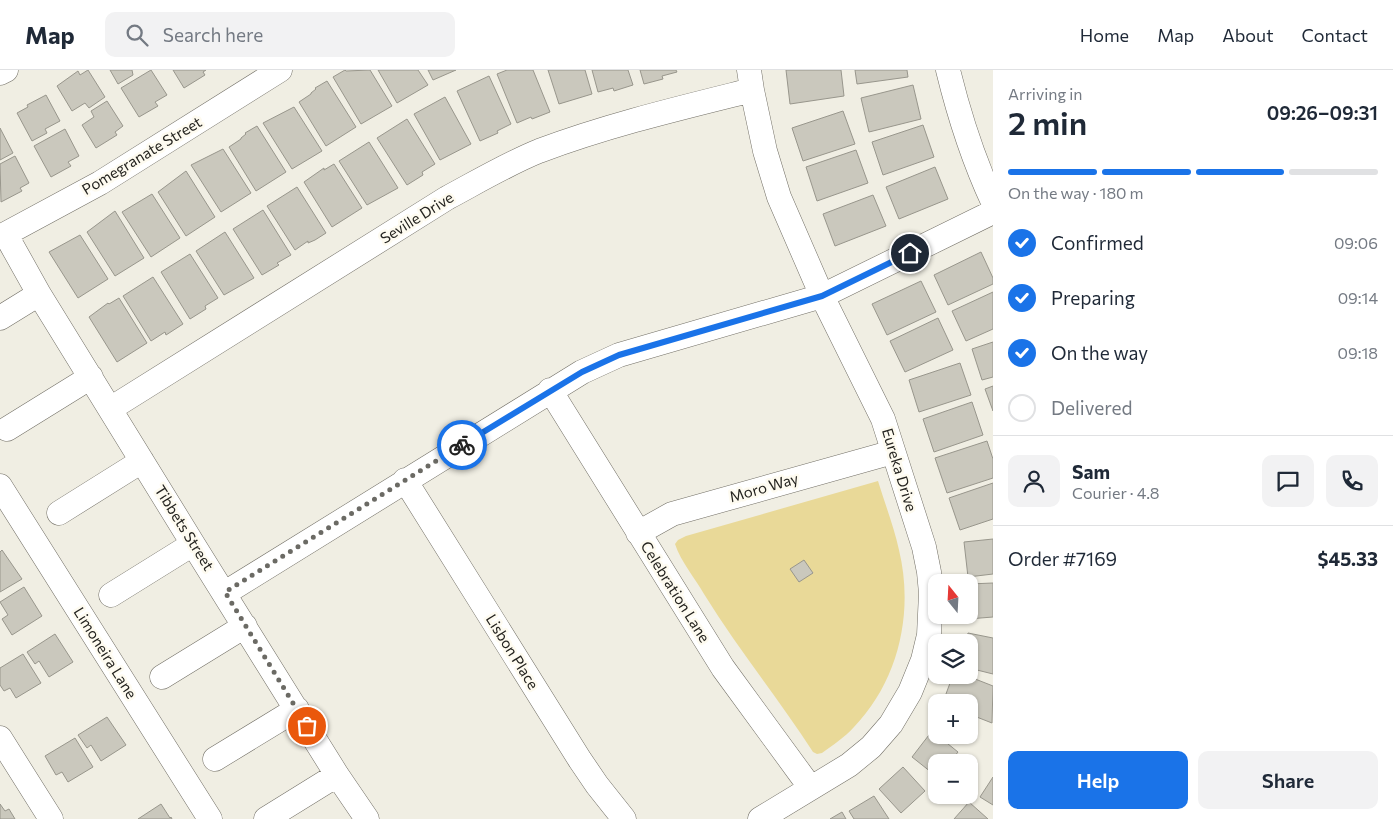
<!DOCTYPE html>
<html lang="en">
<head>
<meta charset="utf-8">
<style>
  body { margin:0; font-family:Commissioner,sans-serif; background:#f2f2f3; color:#1f2937; height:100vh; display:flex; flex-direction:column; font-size:19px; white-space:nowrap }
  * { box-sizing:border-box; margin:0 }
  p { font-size:16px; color:#747a83 }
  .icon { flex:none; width:28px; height:28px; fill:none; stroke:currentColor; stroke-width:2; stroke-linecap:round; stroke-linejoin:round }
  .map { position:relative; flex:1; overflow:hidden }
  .details { display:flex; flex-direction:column; background:#fff; width:400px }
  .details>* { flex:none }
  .needle { width:32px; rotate:342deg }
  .fabs { position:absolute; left:928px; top:504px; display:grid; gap:10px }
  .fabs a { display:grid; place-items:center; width:50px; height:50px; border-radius:10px; background:#fff; box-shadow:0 1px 4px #0004; font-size:25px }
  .pin { position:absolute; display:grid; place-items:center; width:42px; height:42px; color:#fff; margin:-21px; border:2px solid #fff; border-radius:50%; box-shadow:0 1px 5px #0007 }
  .courier { position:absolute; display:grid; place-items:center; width:50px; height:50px; margin:-25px; border:4px solid #1a73e8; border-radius:50%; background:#fff; color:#222; box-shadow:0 1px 6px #0007 }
  .headline em { font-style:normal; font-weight:600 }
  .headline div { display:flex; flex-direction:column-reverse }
  .headline { display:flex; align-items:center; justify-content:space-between; height:85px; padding:0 15px }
  h1 { font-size:32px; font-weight:600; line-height:38px }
  .bar { display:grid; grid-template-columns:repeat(4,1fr); gap:8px 5px; align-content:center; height:60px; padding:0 15px }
  .bar i { height:6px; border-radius:4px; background:#e0e1e3 }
  .bar .active { background:#1a73e8 }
  .bar p { grid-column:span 4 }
  .line { display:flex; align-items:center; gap:12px; padding:0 15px; border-top:1px solid #e0e1e3 }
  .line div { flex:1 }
  .round { display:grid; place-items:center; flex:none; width:52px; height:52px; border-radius:10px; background:#f2f2f3 }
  ol { padding:0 15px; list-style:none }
  li { display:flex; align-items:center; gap:15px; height:55px }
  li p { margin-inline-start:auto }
  li .icon { padding:5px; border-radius:50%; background:#1a73e8; color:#fff; stroke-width:4 }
  li:last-child { color:#747a83 }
  li i { width:28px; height:28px; border:2px solid #e0e1e3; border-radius:50% }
  .action { display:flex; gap:10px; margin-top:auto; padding:10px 15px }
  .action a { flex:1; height:58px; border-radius:10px; background:#1a73e8; color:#fff; font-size:20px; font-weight:600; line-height:58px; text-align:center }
  .action a+a { background:#f2f2f3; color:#1f2937 }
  header { display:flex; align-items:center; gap:30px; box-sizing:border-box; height:70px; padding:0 25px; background:#fff; border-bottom:1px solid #e0e1e3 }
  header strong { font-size:24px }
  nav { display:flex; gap:28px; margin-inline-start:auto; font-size:18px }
  .search { width:350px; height:45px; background:#f2f2f3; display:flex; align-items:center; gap:12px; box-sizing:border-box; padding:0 18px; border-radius:10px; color:#747a83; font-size:19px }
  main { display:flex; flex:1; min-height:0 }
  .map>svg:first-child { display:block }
</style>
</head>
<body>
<header>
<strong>Map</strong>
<div class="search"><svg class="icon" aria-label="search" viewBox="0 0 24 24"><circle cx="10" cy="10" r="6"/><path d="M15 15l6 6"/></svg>Search here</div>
<nav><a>Home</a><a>Map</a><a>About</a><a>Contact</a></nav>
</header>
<main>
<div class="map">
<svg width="993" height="749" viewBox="0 0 993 749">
  <rect width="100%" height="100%" fill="#f0eee3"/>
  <path fill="#e9d998" d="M878,411C885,434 894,457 899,480C914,542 899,610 854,657C845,667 833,675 822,683L817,684L813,682C778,628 738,579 704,524C695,508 681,492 675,474L678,470L686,466Z"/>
  <path fill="#cac8bd" stroke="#98968c" d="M88,0L105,27L89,38L85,33L72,41L57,16L78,1L80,5Z
    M110,0H132L133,5L118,14Z
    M151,0L167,25L155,32L158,36L139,47L121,18Z
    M173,0H206L203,2L205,5L184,18Z
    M345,0L346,1L370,0L392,36L361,54L333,7Z
    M378,0H418L428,15L397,33Z
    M428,0H456L433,10Z
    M507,0H533L550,42L532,49L531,47L517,53L497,4Z
    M548,0H585L592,24L559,34Z
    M592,0H628L633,15L614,21L613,18L598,22Z
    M640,0H676L677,2L662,6L663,9L644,14Z
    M786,0H841L844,26L790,34Z
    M855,0H907L908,7L857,14Z
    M489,6L511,54L497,61L498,63L480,71L457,21Z
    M327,11L356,57L326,76L299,32L311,24V23L316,19L315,18Z
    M913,15L921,49L869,62L861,28Z
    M46,25L60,51L45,59L47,63L32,71L17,43L28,37L27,35Z
    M445,27L471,74L440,90L414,44Z
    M107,31L123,56L115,62L117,65L96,78L82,55L94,47L91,41Z
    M294,37L322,81L292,99L263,53Z
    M843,41L855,74L803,91L792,58Z
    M407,49L435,94L422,102L423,105L407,115L377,68Z
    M923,55L934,87L883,105L872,72Z
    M257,56L286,102L256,121L229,77L241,69V68L246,64L245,63Z
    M0,58L13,83L0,90Z
    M65,59L79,86L68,92L71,96L51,107L34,76Z
    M369,72L398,118L367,135L339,91Z
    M223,79L251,123L221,142L191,95Z
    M856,80L868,113L817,131L806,97Z
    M15,86L29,113L20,118L22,121L1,132L0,94Z
    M334,94L362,138L332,157L304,112L324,98V100Z
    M935,97L948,129L899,149L886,117Z
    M186,101L215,147L186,166L158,122Z
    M297,117L326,163L315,170L308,173V171L295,180L267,136Z
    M152,124L180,168L151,187L122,142Z
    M873,125L886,156L835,176L823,144Z
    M263,140L291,185L277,193L279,195L262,205L233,159Z
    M115,141L144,188L115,206L87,162Z
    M225,162L254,208L224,225L196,181Z
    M80,165L108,209L78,228L49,182Z
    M981,182L993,208V214L948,235L934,205Z
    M190,184L218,228L205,236L206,239L190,249L161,202Z
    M153,207L183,254L166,265L165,262L151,271L123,226Z
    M921,211L936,242L887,265L872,234Z
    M993,222V259L966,271L952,241Z
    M119,228L147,273L117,292L89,247L108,233L109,234Z
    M938,248L953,280L905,302L890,271Z
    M993,272V307L982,310L972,279Z
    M960,293L971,325L919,342L909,310Z
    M993,316V341L985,319Z
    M972,332L983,365L934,382L923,349Z
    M987,371L993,389V408L947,423L935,388Z
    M993,413V449L960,460L949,428Z
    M993,469V504L968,507L964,472Z
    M2,480L22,509L0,522V482Z
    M804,490L813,503L799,512L790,499Z
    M993,513V547L968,549L969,514Z
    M24,517L42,546L12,565L2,549L8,545L0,532Z
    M968,563L993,568V604L969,598V572H966Z
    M55,564L73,592L49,607L39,591L35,594L27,582Z
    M23,584L41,613L16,628L10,618L4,621L0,615V598Z
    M953,605H965L993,616L992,653L969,644V632H943Z
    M107,647L126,675L101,691L91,675L87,678L78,665Z
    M932,661L958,682L950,692H936V706L912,687Z
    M75,668L93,697L68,712L62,702L56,705L45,686Z
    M903,697L925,721L901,743L879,719Z
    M993,707V735L980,727Z
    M874,726L889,749H854L849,741Z
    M969,732L988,749H954Z
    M0,734L5,741L9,739L15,749H0Z
    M161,734L170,748L171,747L172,749H138Z
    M842,742L846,749H830Z"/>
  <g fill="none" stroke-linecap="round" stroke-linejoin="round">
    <g stroke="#726f66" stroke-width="25">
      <path id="minor" d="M749,0L752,20L765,81L779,127L822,226L883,349L924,477L929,502L931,523L929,565L923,590L910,622L891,654L871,677L849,695L760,749
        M948,0C959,45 973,89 993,132
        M0,3L6,0
        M6,165L39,224L193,474L337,705L367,749
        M0,167L100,113L280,0
        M0,248L39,224
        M550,320L723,598L810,717
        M110,339L447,128C477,112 507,94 539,81C608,55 680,38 752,20
        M7,359L91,307
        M405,410L580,690L597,715L624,749
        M0,416L210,749
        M59,443L142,391
        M638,463L672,444L893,382
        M225,523L582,302L619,285L822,226L993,142
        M111,525L193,474
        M162,607L245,556
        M0,668L51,749
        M215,689L297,639
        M266,749L337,705"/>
    </g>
    <use href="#minor" stroke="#fff" stroke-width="24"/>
  </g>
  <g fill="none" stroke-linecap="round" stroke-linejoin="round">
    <path stroke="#6b6a64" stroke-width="5" stroke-dasharray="0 9" d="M307,656L225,522L462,375"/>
    <path stroke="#1a73e8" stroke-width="6" d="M462,375L582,302L619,285L822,226L910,183"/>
  </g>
  <g text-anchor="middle" stroke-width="5" stroke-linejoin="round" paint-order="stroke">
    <g font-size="15" fill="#24231f" stroke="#fefbf0">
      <text transform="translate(142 86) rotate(-31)" y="5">Pomegranate Street</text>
      <text transform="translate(417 148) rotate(-32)" y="5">Seville Drive</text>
      <text transform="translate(899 400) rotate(73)" y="5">Eureka Drive</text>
      <text transform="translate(764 418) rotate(-16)" y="5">Moro Way</text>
      <text transform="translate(184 458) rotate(58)" y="5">Tibbets Street</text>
      <text transform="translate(675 522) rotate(58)" y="5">Celebration Lane</text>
      <text transform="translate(512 582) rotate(58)" y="5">Lisbon Place</text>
      <text transform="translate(105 583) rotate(58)" y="5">Limoneira Lane</text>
    </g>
  </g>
</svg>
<div class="fabs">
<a><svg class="needle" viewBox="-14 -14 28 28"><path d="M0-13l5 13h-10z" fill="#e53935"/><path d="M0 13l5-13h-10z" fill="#747a83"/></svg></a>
<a><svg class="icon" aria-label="layers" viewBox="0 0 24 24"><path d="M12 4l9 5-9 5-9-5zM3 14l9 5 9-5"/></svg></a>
<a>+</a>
<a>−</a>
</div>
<div class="pin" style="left:307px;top:656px;background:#ea580c"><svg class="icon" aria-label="bag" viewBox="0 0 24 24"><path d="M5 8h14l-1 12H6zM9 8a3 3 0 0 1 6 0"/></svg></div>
<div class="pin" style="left:910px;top:183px;background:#1f2937"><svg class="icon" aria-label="home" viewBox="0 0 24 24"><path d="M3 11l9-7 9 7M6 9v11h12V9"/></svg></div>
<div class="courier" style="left:462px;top:375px"><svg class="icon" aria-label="bike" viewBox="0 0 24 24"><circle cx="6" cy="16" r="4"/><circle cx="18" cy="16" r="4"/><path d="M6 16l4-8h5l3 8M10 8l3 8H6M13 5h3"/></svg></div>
</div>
<section class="details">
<div class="headline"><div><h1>2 min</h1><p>Arriving in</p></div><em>09:26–09:31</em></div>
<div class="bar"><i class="active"></i><i class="active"></i><i class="active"></i><i></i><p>On the way · 180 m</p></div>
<ol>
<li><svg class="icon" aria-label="check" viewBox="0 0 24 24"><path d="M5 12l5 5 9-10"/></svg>Confirmed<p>09:06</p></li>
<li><svg class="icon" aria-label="check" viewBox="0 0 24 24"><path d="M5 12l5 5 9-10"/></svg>Preparing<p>09:14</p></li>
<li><svg class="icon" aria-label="check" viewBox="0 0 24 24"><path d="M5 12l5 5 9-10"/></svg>On the way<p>09:18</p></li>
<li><i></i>Delivered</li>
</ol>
<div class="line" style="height:90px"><a class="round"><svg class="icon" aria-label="person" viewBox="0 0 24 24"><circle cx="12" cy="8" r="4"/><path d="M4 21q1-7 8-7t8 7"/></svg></a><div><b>Sam</b><p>Courier · 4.8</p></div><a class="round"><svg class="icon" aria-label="chat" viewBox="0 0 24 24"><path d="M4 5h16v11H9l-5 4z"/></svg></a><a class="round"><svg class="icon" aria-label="phone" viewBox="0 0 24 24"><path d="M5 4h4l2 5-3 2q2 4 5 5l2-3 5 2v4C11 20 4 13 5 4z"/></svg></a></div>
<div class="line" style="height:65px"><div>Order #7169</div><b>$45.33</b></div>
<div class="action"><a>Help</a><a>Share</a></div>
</section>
</main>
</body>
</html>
